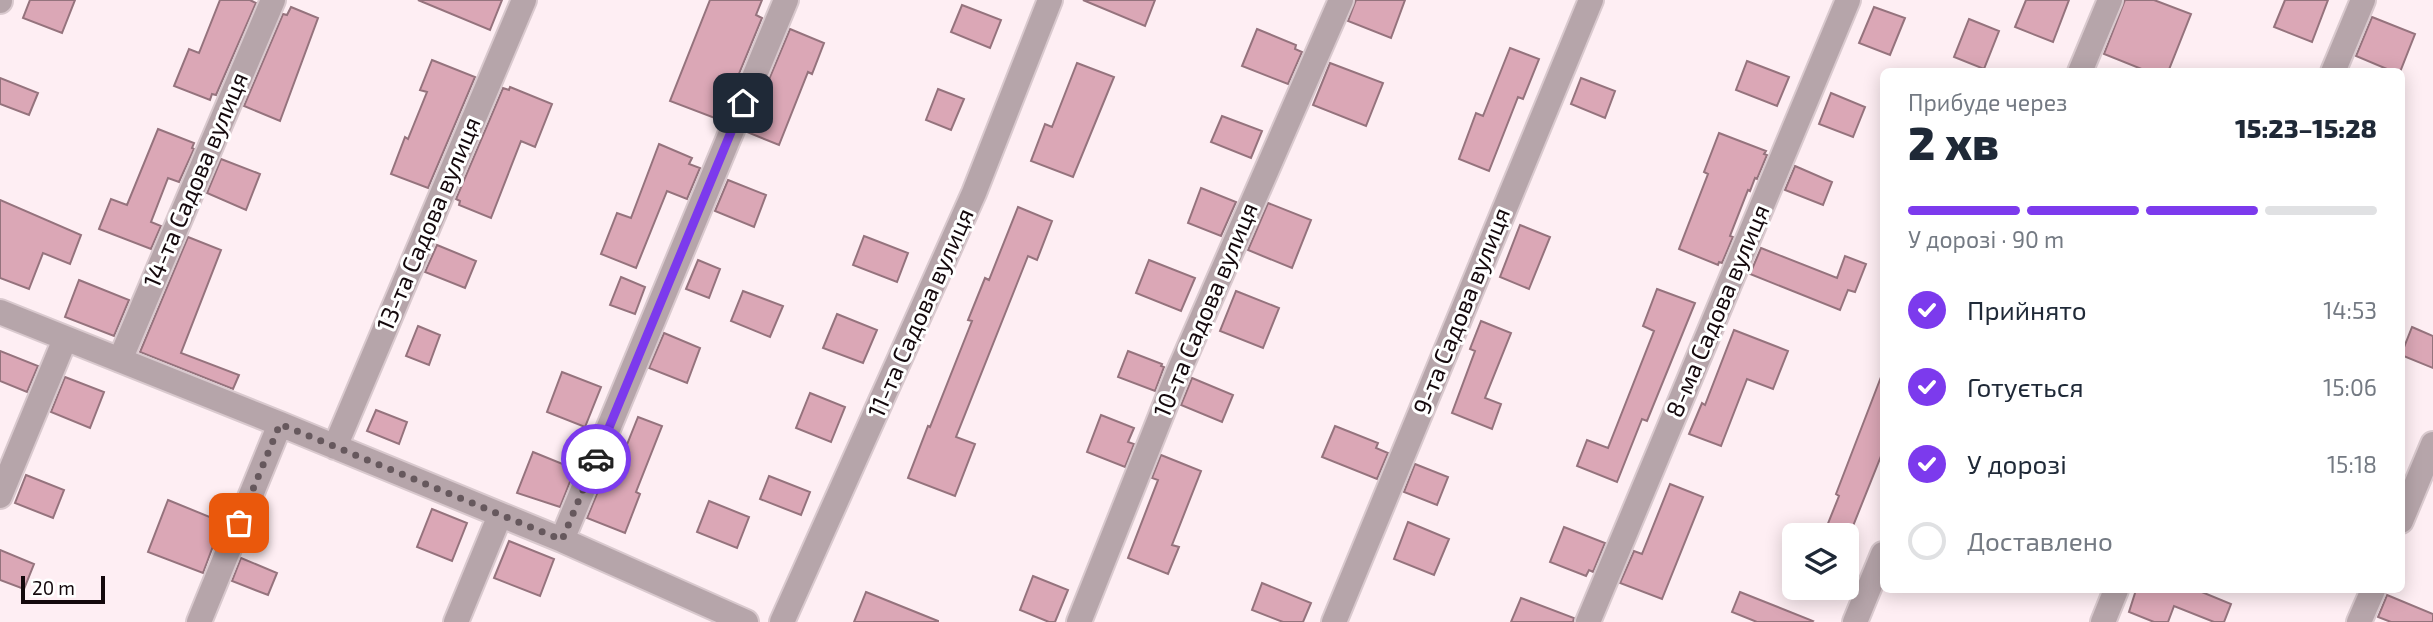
<!DOCTYPE html>
<html lang="uk">
<head>
<meta charset="utf-8">
<style>
  body { margin:0; font-family:"Exo 2",sans-serif; background:#f2f2f3; color:#1f2937; height:100vh; display:flex; flex-direction:column; font-size:26px; white-space:nowrap }
  * { box-sizing:border-box; margin:0 }
  p { font-size:23px; color:#747a83 }
  .icon { flex:none; width:38px; height:38px; fill:none; stroke:currentColor; stroke-width:2; stroke-linecap:round; stroke-linejoin:round }
  .map { position:relative; flex:1; overflow:hidden }
  .sheet { position:absolute; left:1880px; top:68px; width:525px; height:525px; display:flex; flex-direction:column; background:#fff; border-radius:10px; box-shadow:0 4px 18px #0003 }
  .sheet>* { flex:none }
  .buttons { position:absolute; left:1782px; top:523px; display:grid; gap:14px }
  .buttons a { display:grid; place-items:center; width:77px; height:77px; border-radius:10px; background:#fff; box-shadow:0 4px 18px #0003; font-size:35px }
  .scale { position:absolute; left:21px; bottom:18px; width:84px; box-sizing:border-box; padding-left:7px; border:4px solid #14080c; border-top:0; font-size:19px; line-height:24px; white-space:nowrap; color:#14080c; -webkit-text-stroke:5px #fff; paint-order:stroke }
  .pin { position:absolute; display:grid; place-items:center; width:60px; height:60px; color:#fff; margin:-30px; border-radius:14px; box-shadow:0 4px 10px #0006 }
  .courier { position:absolute; display:grid; place-items:center; width:70px; height:70px; margin:-35px; border:5px solid #7c3aed; border-radius:50%; background:#fff; color:#222; box-shadow:0 2px 9px #0007 }
  .summary em { font-style:normal; font-weight:800 }
  .summary div { display:flex; flex-direction:column-reverse }
  .summary { display:flex; align-items:center; justify-content:space-between; height:119px; padding:0 28px }
  h1 { font-size:46px; font-weight:800; line-height:52px }
  .bar { display:grid; grid-template-columns:repeat(4,1fr); gap:10px 7px; align-content:center; height:84px; padding:0 28px }
  .bar i { height:9px; border-radius:5px; background:#e0e1e3 }
  .bar .current { background:#7c3aed }
  .bar p { grid-column:span 4 }
  ol { padding:0 28px; list-style:none }
  li { display:flex; align-items:center; gap:21px; height:77px }
  li p { margin-inline-start:auto }
  li .icon { padding:7px; border-radius:50%; background:#7c3aed; color:#fff; stroke-width:4 }
  li:last-child { color:#747a83 }
  li i { width:38px; height:38px; border:4px solid #e0e1e3; border-radius:50% }
  .map>svg:first-child { display:block }
</style>
</head>
<body>
<div class="map">
<svg width="2433" height="622" viewBox="0 0 2433 622">
  <rect width="100%" height="100%" fill="#feeef3"/>
  <path fill="#dba7b6" stroke="#95737d" stroke-width="2" d="M30,0H75L62,33L23,18Z
    M220,0H250L256,3L216,95L212,94L210,100L174,86L189,49L199,53Z
    M418,0H502L490,30Z
    M710,0H762L756,15L762,18L720,120L670,101Z
    M1083,0H1155L1145,26Z
    M1356,0H1405L1391,38L1348,21Z
    M2026,0H2069L2053,42L2015,27Z
    M2125,0H2154L2191,14L2168,72H2149L2104,54Z
    M2285,0H2328L2312,42L2274,27Z
    M962,5L1001,20L990,48L951,32Z
    M291,7L318,18L280,121L244,106L283,14L287,15Z
    M1874,7L1905,18L1890,55L1859,43Z
    M2372,17L2415,34L2400,72H2394L2356,56Z
    M1969,19L1999,31L1984,69L1954,57Z
    M790,29L824,43L812,74L808,72L779,145L747,132Z
    M1257,29L1296,45L1295,49L1302,52L1288,84L1242,66Z
    M1510,48L1539,59L1523,99L1518,97L1489,171L1459,159L1476,113L1483,116Z
    M432,60L475,77L428,188L391,174L405,137L408,139L427,92L420,90Z
    M1747,61L1789,77L1777,106L1736,90Z
    M1077,63L1114,77L1073,177L1031,161L1045,124L1052,127Z
    M1330,63L1383,83L1366,126L1313,105Z
    M0,78L38,93L29,115L0,104Z
    M1581,78L1615,91L1605,118L1571,104Z
    M510,87L552,104L535,147L521,141L491,218L459,205L460,201L456,199L503,88L509,90Z
    M938,89L964,99L951,130L926,120Z
    M1831,93L1865,107L1853,137L1819,124Z
    M1222,116L1262,131L1251,158L1211,142Z
    M158,129L194,143L192,148L194,149L179,182L168,178L151,222L161,226L151,249L99,229L111,199L127,205Z
    M1719,133L1766,151L1764,154L1767,155L1757,179L1755,178L1750,191L1748,190L1730,236L1733,237L1722,263L1719,262L1718,265L1679,249L1708,174L1704,172Z
    M659,144L692,158L689,164L700,168L687,199L667,191L636,268L601,254L617,213L631,218Z
    M221,159L260,174L246,210L207,193Z
    M1795,166L1832,182L1823,205L1785,190Z
    M728,180L766,195L754,227L715,211Z
    M1201,188L1236,202L1221,236L1188,223Z
    M0,200L81,235L70,264L43,253L29,289L0,278Z
    M1268,203L1311,220L1292,268L1248,250Z
    M1018,207L1052,221L1037,260L1028,256L956,437L975,444L955,496L908,478L928,426L930,427L972,321L968,320L985,278L989,280Z
    M1520,225L1550,237L1529,289L1500,277Z
    M864,236L908,253L897,282L853,265Z
    M188,237L221,250L181,353L239,375L233,389L140,352Z
    M437,245L476,261L465,288L425,272Z
    M1761,248L1837,278L1845,256L1866,264L1855,292L1848,290L1840,310L1750,274Z
    M698,260L720,269L709,298L686,289Z
    M1149,260L1195,278L1181,311L1136,293Z
    M621,277L645,287L635,314L610,305Z
    M79,280L129,300L114,336L65,317Z
    M1657,289L1695,303L1647,421L1642,419L1617,482L1577,466L1587,440L1608,448L1654,331L1643,326Z
    M743,291L783,306L770,337L731,321Z
    M1236,291L1279,308L1263,348L1220,331Z
    M837,314L877,330L863,363L823,348Z
    M1481,321L1511,333L1485,398L1501,404L1492,429L1452,413L1475,351L1470,349Z
    M418,326L440,335L429,365L406,356Z
    M2412,327L2433,336V368L2401,355Z
    M1734,330L1788,351L1773,389L1747,379L1721,446L1689,434L1702,403L1705,405Z
    M664,333L700,348L687,383L649,368Z
    M0,351L38,366L27,392L0,381Z
    M1128,351L1162,364L1161,366L1164,367L1155,391L1118,377Z
    M562,372L601,387L585,427L547,412Z
    M65,377L104,392L90,428L51,412Z
    M1881,377L1883,451L1849,536H1823L1839,496L1836,494Z
    M1192,378L1233,395L1222,422L1181,405Z
    M810,393L845,407L831,442L796,428Z
    M376,410L407,422L399,444L367,431Z
    M1101,415L1134,428L1128,442L1134,444L1125,467L1087,452Z
    M638,417L662,426L636,492L640,494L625,533L587,518L603,479L612,482Z
    M1335,426L1378,443L1376,448L1388,453L1377,479L1322,457Z
    M533,452L575,469L560,507L517,493Z
    M1161,455L1201,471L1172,545L1179,547L1168,574L1128,558L1158,480L1152,478Z
    M1415,464L1448,477L1437,505L1404,492Z
    M26,475L64,490L53,518L15,503Z
    M769,476L810,492L801,515L760,499Z
    M1670,484L1703,497L1662,599L1620,583L1634,551L1642,554Z
    M168,500L222,522L203,573L148,552Z
    M709,501L749,517L737,548L697,532Z
    M432,509L467,523L452,561L417,547Z
    M1408,522L1449,539L1434,575L1394,559Z
    M1564,527L1605,543L1593,572L1589,570L1586,576L1550,562Z
    M509,541L554,559L540,596L494,578Z
    M0,550L34,564L24,589L0,580Z
    M241,558L277,573L268,595L232,581Z
    M1033,576L1068,590L1055,622H1049L1020,610Z
    M1262,583L1311,603L1303,622H1283L1252,610Z
    M2136,590H2197L2231,604L2224,622H2214L2174,606L2168,622H2154L2129,612Z
    M866,592L938,621V622H854Z
    M1740,592L1813,621L1812,622H1757L1732,612Z
    M2387,595L2433,614V622H2391L2378,617Z
    M1521,598L1574,618L1573,622H1511Z"/>
  <g fill="none" stroke-linecap="round" stroke-linejoin="round">
    <g stroke="#d9c9ce" stroke-width="28">
      <path id="minor" d="M0,1V0
        M2080,72L2110,0
        M2333,72L2363,0
        M0,312L280,424L562,540L746,622
        M120,360L273,0
        M335,447L524,0
        M0,496L65,339
        M2401,521L2433,444
        M562,540L786,0
        M199,622L280,424
        M456,622L500,515
        M782,622L974,193L1050,0
        M1079,622L1178,373L1341,0
        M1334,622L1591,0
        M1588,622L1848,0
        M1855,622L1883,554
        M2103,622L2116,590
        M2359,622L2373,590"/>
    </g>
    <use href="#minor" stroke="#b6a5aa" stroke-width="24"/>
  </g>
  <g fill="none" stroke-linecap="round" stroke-linejoin="round">
    <path stroke="#66585d" stroke-width="7" stroke-dasharray="0 12.6" d="M239,523L280,424L562,540L596,459"/>
    <path stroke="#7c3aed" stroke-width="9" d="M596,459L743,103"/>
  </g>
  <g text-anchor="middle" stroke-width="6" stroke-linejoin="round" paint-order="stroke">
    <g font-size="24" fill="#14080c" stroke="#fff">
      <text transform="translate(196 180) rotate(-67)" y="8">14-та Садова вулиця</text>
      <text transform="translate(429 224) rotate(-67)" y="8">13-та Садова вулиця</text>
      <text transform="translate(1206 310) rotate(-67)" y="8">10-та Садова вулиця</text>
      <text transform="translate(1462 311) rotate(-68)" y="8">9-та Садова вулиця</text>
      <text transform="translate(1718 311) rotate(-67)" y="8">8-ма Садова вулиця</text>
      <text transform="translate(921 313) rotate(-66)" y="8">11-та Садова вулиця</text>
    </g>
  </g>
</svg>
<div class="buttons">
<a><svg class="icon" aria-label="layers" viewBox="0 0 24 24"><path d="M12 4l9 5-9 5-9-5zM3 14l9 5 9-5"/></svg></a>
</div>
<div class="scale">20 m</div>
<div class="pin" style="left:239px;top:523px;background:#ea580c"><svg class="icon" aria-label="bag" viewBox="0 0 24 24"><path d="M5 8h14l-1 12H6zM9 8a3 3 0 0 1 6 0"/></svg></div>
<div class="pin" style="left:743px;top:103px;background:#1f2937"><svg class="icon" aria-label="home" viewBox="0 0 24 24"><path d="M3 11l9-7 9 7M6 9v11h12V9"/></svg></div>
<div class="courier" style="left:596px;top:459px"><svg class="icon" aria-label="car" viewBox="0 0 24 24"><path d="M5 17H2v-5l4-1 3-4h7l3 4 3 1v5h-3M9 17h6M6 11h13"/><circle cx="7" cy="17" r="2"/><circle cx="17" cy="17" r="2"/></svg></div>
<section class="sheet">
<div class="summary"><div><h1>2 хв</h1><p>Прибуде через</p></div><em>15:23–15:28</em></div>
<div class="bar"><i class="current"></i><i class="current"></i><i class="current"></i><i></i><p>У дорозі · 90 m</p></div>
<ol>
<li><svg class="icon" aria-label="check" viewBox="0 0 24 24"><path d="M5 12l5 5 9-10"/></svg>Прийнято<p>14:53</p></li>
<li><svg class="icon" aria-label="check" viewBox="0 0 24 24"><path d="M5 12l5 5 9-10"/></svg>Готується<p>15:06</p></li>
<li><svg class="icon" aria-label="check" viewBox="0 0 24 24"><path d="M5 12l5 5 9-10"/></svg>У дорозі<p>15:18</p></li>
<li><i></i>Доставлено</li>
</ol>
</section>
</div>
</body>
</html>
